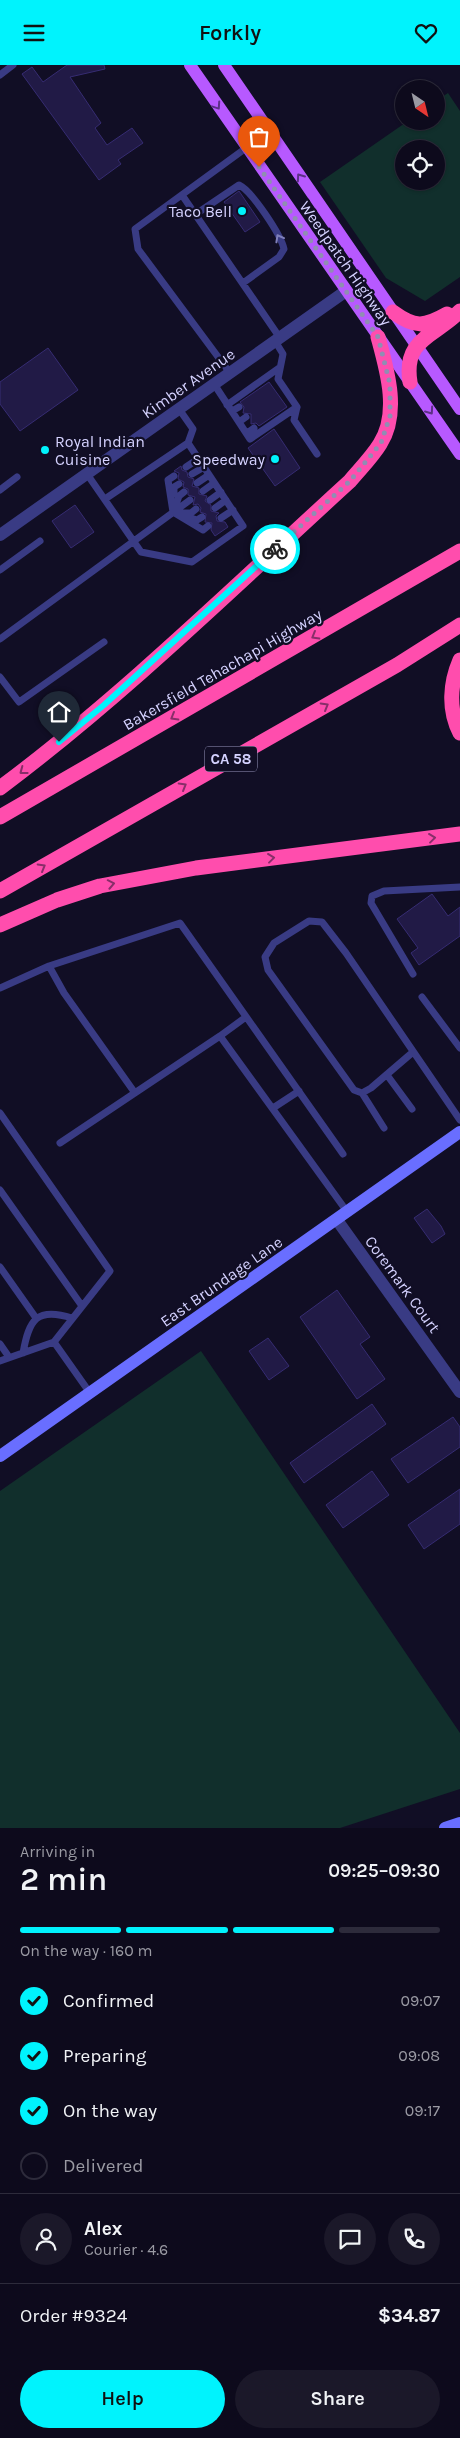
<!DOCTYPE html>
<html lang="en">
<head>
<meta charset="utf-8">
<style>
  body { margin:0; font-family:Karla,sans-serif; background:#1b1829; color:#f1f3f6; height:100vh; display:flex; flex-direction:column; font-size:19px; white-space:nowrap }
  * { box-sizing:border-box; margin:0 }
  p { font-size:16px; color:#9a9aa3 }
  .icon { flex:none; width:28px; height:28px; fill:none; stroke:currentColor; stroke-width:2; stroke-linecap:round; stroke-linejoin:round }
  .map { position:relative; height:1763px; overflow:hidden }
  .side { display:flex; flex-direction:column; background:#0d0a1c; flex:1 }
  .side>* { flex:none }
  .needle { width:32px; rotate:145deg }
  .fabs { position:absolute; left:395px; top:15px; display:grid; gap:10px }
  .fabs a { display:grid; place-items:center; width:50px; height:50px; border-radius:50%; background:#0d0a1c; box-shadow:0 1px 4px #0004,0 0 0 1px #2d2b3b; font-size:25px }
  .pin { position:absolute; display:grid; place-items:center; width:42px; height:42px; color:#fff; margin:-51px -21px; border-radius:50% 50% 50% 0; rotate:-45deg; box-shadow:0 0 5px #0007 }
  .pin .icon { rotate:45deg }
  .courier { position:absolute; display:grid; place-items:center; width:50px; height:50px; margin:-25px; border:4px solid #00f3fd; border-radius:50%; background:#fff; color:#222; box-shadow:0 1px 6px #0007 }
  .summary em { font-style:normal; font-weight:600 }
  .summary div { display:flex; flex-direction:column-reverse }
  .summary { display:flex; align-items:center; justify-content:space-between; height:85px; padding:0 20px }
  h1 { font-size:32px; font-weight:600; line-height:38px }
  .bar { display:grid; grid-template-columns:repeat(4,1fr); gap:8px 5px; align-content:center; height:60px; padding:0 20px }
  .bar i { height:6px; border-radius:4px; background:#2d2b3b }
  .bar .on { background:#00f3fd }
  .bar p { grid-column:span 4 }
  .line { display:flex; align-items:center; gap:12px; padding:0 20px; border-top:1px solid #2d2b3b }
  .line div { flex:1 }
  .round { display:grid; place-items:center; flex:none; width:52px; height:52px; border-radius:26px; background:#1b1829 }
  ol { padding:0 20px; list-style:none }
  li { display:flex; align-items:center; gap:15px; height:55px }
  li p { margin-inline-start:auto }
  li .icon { padding:5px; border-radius:50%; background:#00f3fd; color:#111; stroke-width:4 }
  li:last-child { color:#9a9aa3 }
  li i { width:28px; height:28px; border:2px solid #2d2b3b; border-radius:50% }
  .button { display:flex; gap:10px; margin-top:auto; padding:10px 20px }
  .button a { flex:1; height:58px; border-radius:30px; background:#00f3fd; color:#111; font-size:20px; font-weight:600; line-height:58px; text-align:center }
  .button a+a { background:#1b1829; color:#f1f3f6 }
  header { display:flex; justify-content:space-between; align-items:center; height:65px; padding:0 20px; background:#00f3fd; color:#111; font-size:22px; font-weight:600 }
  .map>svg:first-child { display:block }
</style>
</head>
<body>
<header><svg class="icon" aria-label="menu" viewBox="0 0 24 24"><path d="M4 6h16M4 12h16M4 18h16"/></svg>Forkly<svg class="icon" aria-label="heart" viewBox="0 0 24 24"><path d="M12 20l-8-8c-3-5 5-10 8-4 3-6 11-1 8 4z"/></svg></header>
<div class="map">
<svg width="460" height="1763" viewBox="0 0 460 1763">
  <rect width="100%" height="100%" fill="#110e25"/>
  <path fill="#112f2c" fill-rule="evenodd" d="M448,28L460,46V212L425,236L386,213L320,117L408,56H436V36ZM404,84H436V116H404Z
    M201,1286L460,1668V1724L340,1763H0V1426Z"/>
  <path fill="#211a46" stroke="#362c72" d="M67,0H104L105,4L70,12L101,58L95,63L107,80L132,63L143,78L118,95L121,99L99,115L22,9L32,2L43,17Z
    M239,126L260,157L245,167L224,137Z
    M48,283L78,325L20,366L0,339V317Z
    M269,317L287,342L259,361L256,358L251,359V349L243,348L244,342L240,337Z
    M274,364L300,403L275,421L248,383Z
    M181,401L182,405L187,407L188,412L194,414L192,421L199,423V429L207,431L205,436L211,440V446L219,448L216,451L217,456L225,457L228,462L215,471L211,465L212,458L205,457L206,449L200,447L201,443L198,439L193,440L195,432L188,430V424L183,422L184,417L178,414L179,408L174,406Z
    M75,440L94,467L71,483L52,456Z
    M432,829L448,851L460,842V871L419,900L411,888L418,883L397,854Z
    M427,1144L441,1161L445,1169L432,1178L414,1153Z
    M337,1225L370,1272L360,1279L385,1314L357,1334L300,1252Z
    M268,1273L289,1301L269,1315L249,1286Z
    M372,1339L386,1359L304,1418L290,1398Z
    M453,1352L460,1362V1382L408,1418L391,1394Z
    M372,1406L389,1430L343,1463L326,1440Z
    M460,1424V1459L424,1484L408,1460Z"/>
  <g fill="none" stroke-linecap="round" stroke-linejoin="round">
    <path stroke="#393b84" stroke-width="7" d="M0,10L13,0
      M182,130L280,273
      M196,149L239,120C252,126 281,170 284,184L279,192L243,218
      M275,276L283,289L278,314L297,342L294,355L317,389
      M230,308L138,184L135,164L246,83
      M214,319L250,374L297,342
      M227,340L279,303
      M232,346L239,342
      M239,357L246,352
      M247,368L254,363
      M186,402L198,394
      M87,409L141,487L192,497L243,461L188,378
      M192,409L204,402
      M197,418L209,410
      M0,425L17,412
      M203,426L214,418
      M174,429V422L179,419
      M105,434L188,378L193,364L179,344
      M210,435L221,427
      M215,443L226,435
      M174,445L179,431L184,427
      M173,447L203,465L208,461
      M173,447L168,415L174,411
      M183,448H191L196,444
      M188,452L197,455L202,452
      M221,453L233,445
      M0,505L40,476
      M0,574L190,435
      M0,612L19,637L104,577
      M49,901L180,858L343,1089
      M413,909L371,838L372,831L384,826L460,822
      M0,923L49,901L64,928L135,1028
      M422,932L460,983
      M220,971L246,952
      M413,987L371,1023L362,1028L354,1025L268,905L265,892L274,878L309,856L322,857L346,888L460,1055
      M387,1010L412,1044
      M362,1028L384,1063
      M273,1043L299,1026
      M0,1048L110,1206L54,1277L0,1296
      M60,1078L220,971L348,1148
      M0,1125L82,1241
      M0,1202L36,1253
      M54,1277L90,1328
      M0,1279L9,1292
      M23,1288C29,1254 37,1242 72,1253"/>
    <path stroke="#393b84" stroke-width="12" d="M0,470L346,226
      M337,1155L460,1327"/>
    <path stroke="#696eff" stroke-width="12" d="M0,1391L460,1067
      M445,1763L460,1758"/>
    <path stroke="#b759ff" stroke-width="12" d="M190,0L460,389
      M224,0L460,344"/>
    <path stroke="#ff4dad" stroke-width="15" d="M393,247C415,263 424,262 447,249
      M410,317C403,273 435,272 460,246
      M460,595C450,618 448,645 460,668
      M0,723C124,630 236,520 350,416C360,404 372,392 380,379C400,348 387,305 378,272
      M0,752L460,486
      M0,826L397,600L460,560
      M0,860L57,835L100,821L196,803L460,769"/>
  </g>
  <defs><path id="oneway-chevron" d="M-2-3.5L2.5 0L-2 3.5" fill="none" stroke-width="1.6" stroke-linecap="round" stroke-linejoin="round" transform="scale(1.25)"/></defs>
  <g stroke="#5c3087">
    <use href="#oneway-chevron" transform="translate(217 41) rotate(56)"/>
    <use href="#oneway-chevron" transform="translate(300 112) rotate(-125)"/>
    <use href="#oneway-chevron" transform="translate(430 346) rotate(55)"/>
  </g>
  <use stroke="#7f7fbb" href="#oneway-chevron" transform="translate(279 173) rotate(-119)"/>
  <g stroke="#882e69">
    <use href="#oneway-chevron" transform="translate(315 571) rotate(150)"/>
    <use href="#oneway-chevron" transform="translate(325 641) rotate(-30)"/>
    <use href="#oneway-chevron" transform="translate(174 652) rotate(150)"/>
    <use href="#oneway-chevron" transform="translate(23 706) rotate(143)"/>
    <use href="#oneway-chevron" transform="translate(183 721) rotate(-30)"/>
    <use href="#oneway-chevron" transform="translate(432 773) rotate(-7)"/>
    <use href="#oneway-chevron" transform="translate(271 793) rotate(-7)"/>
    <use href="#oneway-chevron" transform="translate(42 802) rotate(-30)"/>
    <use href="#oneway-chevron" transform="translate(111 819) rotate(-11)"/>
  </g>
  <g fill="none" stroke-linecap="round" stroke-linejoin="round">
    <path stroke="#908db3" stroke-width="5" stroke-dasharray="0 9" d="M259,102L378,272L390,319V351L381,378L350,416L275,484"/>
    <path stroke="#00f3fd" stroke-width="6" d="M59,677L104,640L275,484"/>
  </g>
  <g fill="#00f3fd" stroke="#110e25" stroke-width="2">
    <circle cx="242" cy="146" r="5"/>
    <circle cx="45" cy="385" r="5"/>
    <circle cx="275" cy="394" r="5"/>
  </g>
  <g text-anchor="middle" stroke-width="4.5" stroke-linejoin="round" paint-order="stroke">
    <rect fill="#110e25" stroke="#9a97be" stroke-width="1" x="205" y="681.5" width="52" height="25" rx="4"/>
    <g font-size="15" font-weight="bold" fill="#d5d2ff">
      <text x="231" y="699">CA 58</text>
    </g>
    <g font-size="16" fill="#d5d2ff" stroke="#110e25" text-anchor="end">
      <text x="232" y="152">Taco Bell</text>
      <text x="55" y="382" text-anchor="start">Royal Indian<tspan x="55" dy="18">Cuisine</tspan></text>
      <text x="265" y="400">Speedway</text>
    </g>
    <g font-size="16" fill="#d5d2ff" stroke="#110e25">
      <text transform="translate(346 198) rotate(55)" y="6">Weedpatch Highway</text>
      <text transform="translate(188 318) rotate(-35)" y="6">Kimber Avenue</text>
      <text transform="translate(222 604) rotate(-30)" y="6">Bakersfield Tehachapi Highway</text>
      <text transform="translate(221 1216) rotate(-35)" y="6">East Brundage Lane</text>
      <text transform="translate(403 1219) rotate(54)" y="6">Coremark Court</text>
    </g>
  </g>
</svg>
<div class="fabs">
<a><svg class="needle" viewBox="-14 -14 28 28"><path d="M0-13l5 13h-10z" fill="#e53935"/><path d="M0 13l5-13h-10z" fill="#9a9aa3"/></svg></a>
<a><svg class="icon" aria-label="locate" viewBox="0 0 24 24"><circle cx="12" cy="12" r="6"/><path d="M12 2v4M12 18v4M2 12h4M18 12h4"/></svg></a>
</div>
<div class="pin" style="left:259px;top:102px;background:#ea580c"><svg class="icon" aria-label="bag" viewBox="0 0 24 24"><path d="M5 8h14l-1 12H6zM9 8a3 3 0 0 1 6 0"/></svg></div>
<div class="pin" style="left:59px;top:677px;background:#1f2937"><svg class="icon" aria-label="home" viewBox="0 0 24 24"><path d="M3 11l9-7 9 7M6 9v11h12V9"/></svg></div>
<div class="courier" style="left:275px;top:484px"><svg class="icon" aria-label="bike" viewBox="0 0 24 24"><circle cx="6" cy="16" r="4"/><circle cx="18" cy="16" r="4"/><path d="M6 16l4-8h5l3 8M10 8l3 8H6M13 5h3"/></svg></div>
</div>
<section class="side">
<div class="summary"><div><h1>2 min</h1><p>Arriving in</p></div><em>09:25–09:30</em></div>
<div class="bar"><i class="on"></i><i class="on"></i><i class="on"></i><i></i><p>On the way · 160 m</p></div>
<ol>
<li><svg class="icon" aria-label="check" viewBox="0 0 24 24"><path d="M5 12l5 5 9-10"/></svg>Confirmed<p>09:07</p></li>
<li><svg class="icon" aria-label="check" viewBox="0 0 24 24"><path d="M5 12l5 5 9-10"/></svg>Preparing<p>09:08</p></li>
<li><svg class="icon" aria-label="check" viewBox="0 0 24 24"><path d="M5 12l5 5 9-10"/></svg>On the way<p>09:17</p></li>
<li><i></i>Delivered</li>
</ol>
<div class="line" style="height:90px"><a class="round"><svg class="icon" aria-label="person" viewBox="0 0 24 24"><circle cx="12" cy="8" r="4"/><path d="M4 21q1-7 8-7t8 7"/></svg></a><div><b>Alex</b><p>Courier · 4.6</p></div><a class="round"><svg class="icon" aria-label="chat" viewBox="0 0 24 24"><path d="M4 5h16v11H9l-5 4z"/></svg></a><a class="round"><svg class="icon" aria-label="phone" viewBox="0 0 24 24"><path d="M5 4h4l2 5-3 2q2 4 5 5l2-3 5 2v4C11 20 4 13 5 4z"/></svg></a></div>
<div class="line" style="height:65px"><div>Order #9324</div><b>$34.87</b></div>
<div class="button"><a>Help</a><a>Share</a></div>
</section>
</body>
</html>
